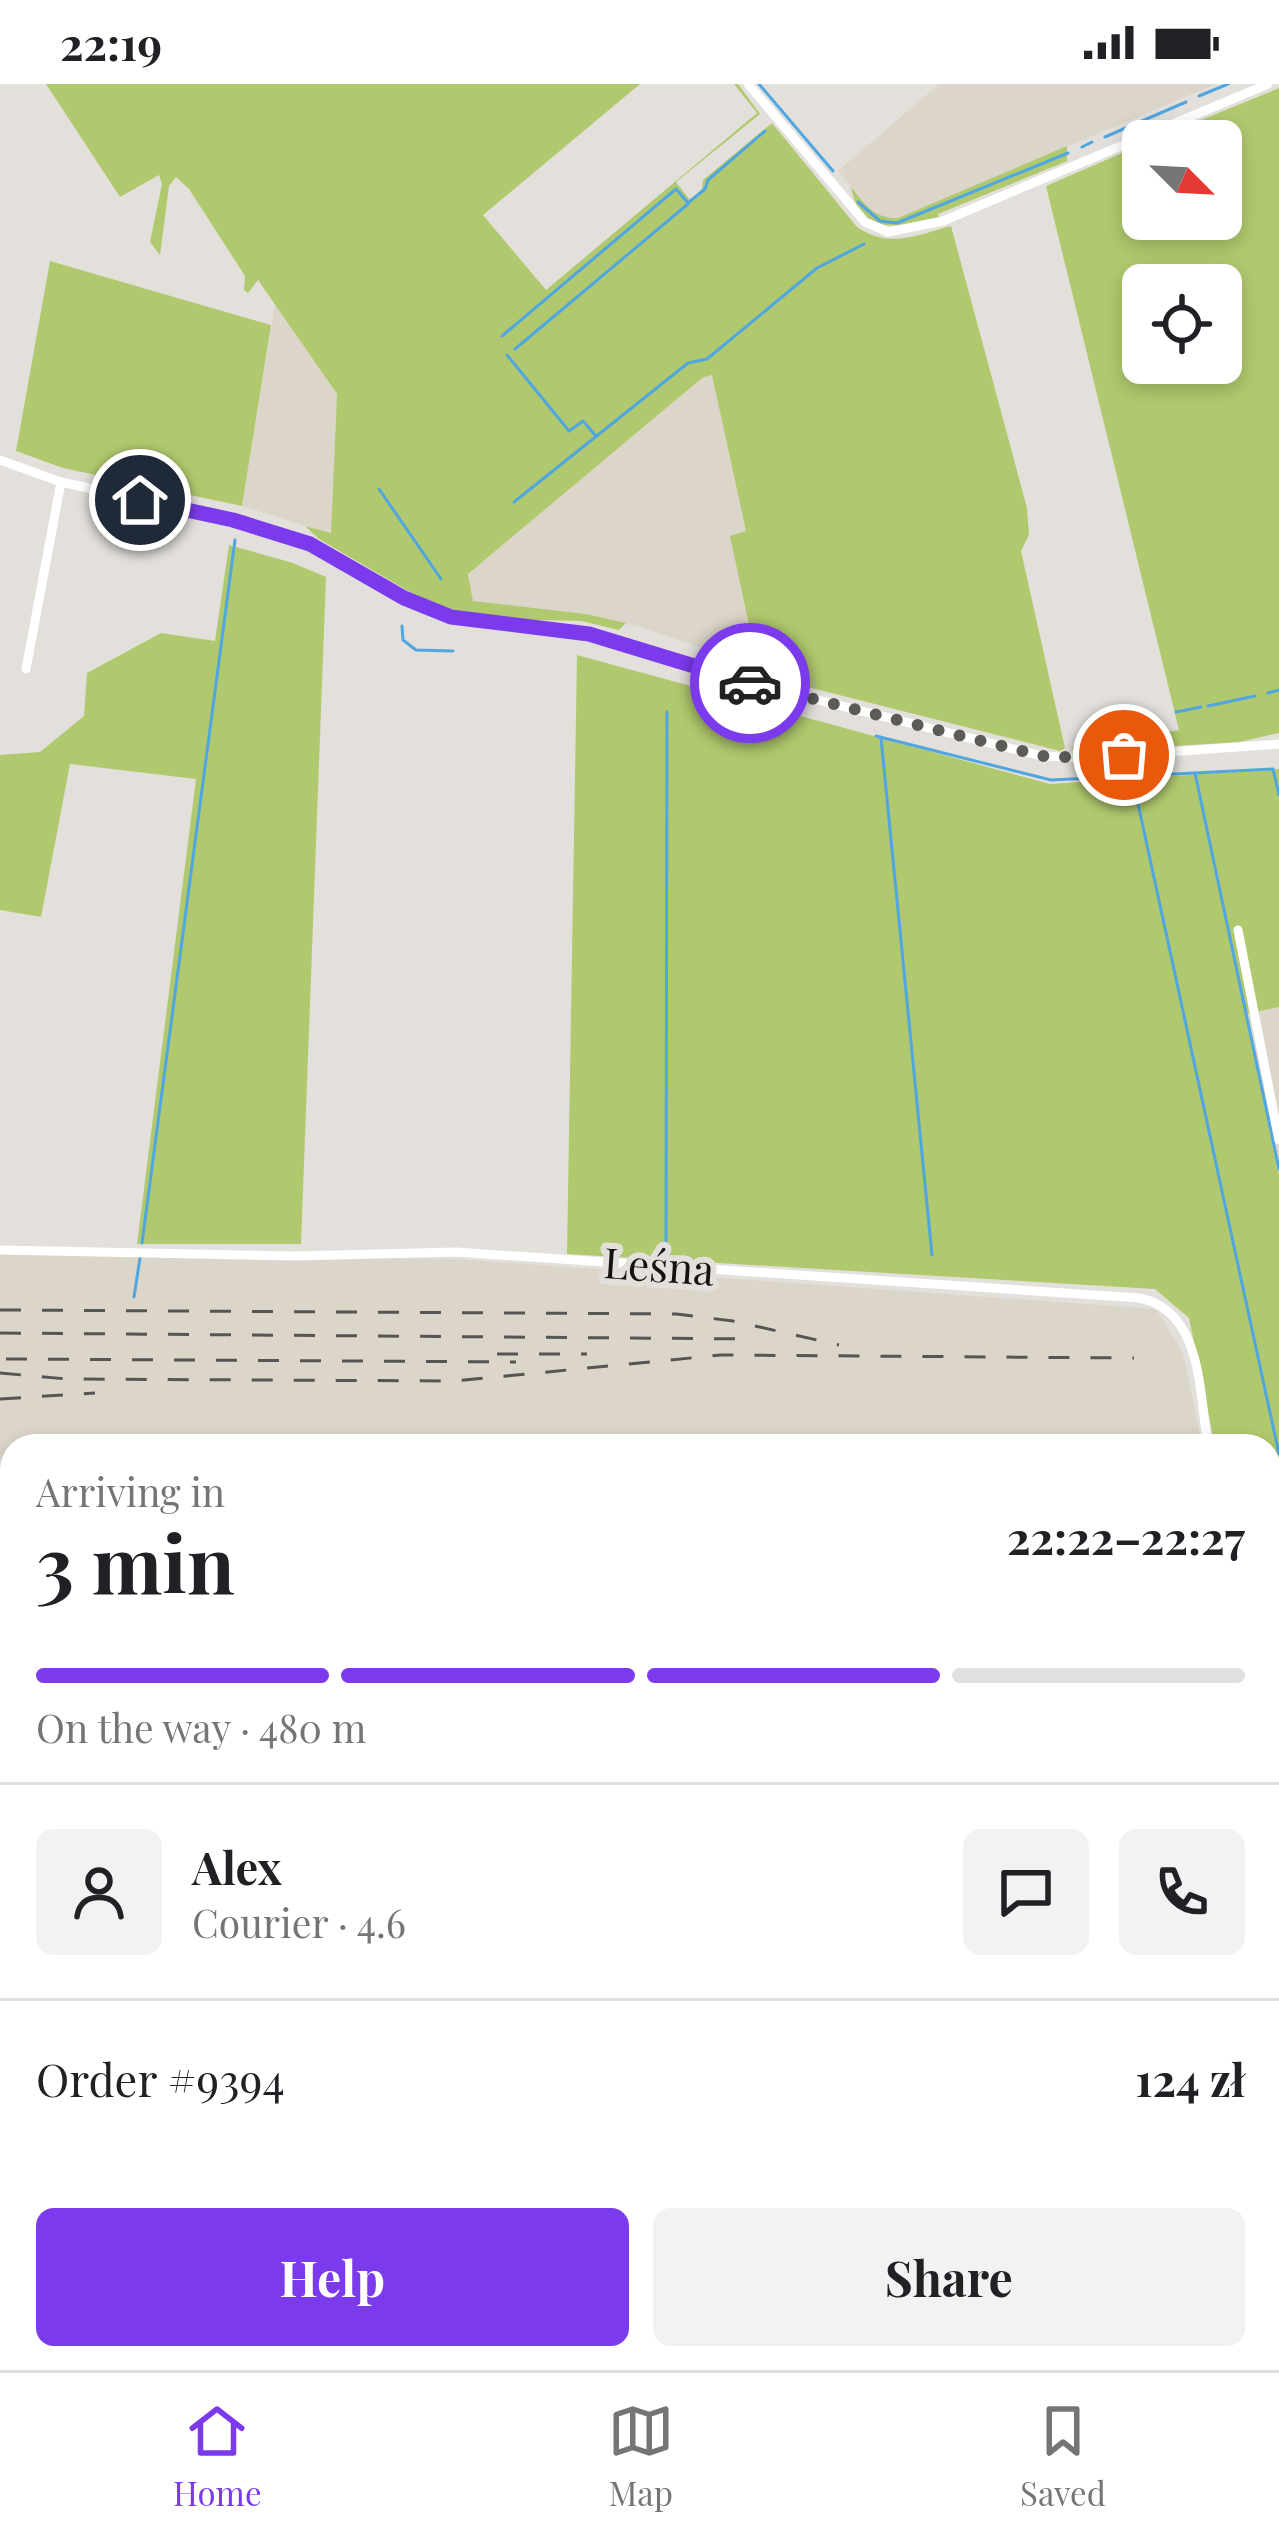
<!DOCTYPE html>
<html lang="en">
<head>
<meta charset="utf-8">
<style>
  body { margin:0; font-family:"Playfair Display",serif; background:#f2f2f2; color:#202124; height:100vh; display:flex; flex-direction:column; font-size:45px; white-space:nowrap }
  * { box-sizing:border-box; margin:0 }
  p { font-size:39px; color:#757577 }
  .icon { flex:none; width:66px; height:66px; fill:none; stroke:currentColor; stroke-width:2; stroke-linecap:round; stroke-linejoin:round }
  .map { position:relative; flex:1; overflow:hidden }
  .panel { position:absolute; left:0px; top:1350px; width:1281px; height:936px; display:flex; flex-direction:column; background:#fff; border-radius:36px 36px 0 0; box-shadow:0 6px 18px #0003 }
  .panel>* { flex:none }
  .needle { width:78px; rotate:114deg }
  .controls { position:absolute; left:1122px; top:36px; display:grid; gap:24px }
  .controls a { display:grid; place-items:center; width:120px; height:120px; border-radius:18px; background:#fff; box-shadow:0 6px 18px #0003; font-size:60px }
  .pin { position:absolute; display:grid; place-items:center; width:102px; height:102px; color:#fff; margin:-51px; border:6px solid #fff; border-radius:50%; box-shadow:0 3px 12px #0007 }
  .courier { position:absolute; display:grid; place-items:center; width:120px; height:120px; margin:-60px; border:9px solid #7c3aed; border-radius:50%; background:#fff; color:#222; box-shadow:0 3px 15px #0007 }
  .summary em { font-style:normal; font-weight:700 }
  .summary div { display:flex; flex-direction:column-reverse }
  .summary { display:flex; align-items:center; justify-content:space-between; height:204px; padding:0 36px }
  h1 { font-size:78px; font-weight:700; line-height:90px }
  .bar { display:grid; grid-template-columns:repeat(4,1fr); gap:18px 12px; align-content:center; height:144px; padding:0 36px }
  .bar i { height:15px; border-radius:9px; background:#e0e0e0 }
  .bar .on { background:#7c3aed }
  .bar p { grid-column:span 4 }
  .line { display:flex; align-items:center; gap:30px; padding:0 36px; border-top:3px solid #e0e0e0 }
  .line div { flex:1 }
  .round { display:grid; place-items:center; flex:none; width:126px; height:126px; border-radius:18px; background:#f2f2f2 }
  .primary-button { display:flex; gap:24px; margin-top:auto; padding:24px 36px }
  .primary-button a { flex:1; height:138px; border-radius:18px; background:#7c3aed; color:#fff; font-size:48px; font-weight:700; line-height:138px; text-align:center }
  .primary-button a+a { background:#f2f2f2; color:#202124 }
  .status { display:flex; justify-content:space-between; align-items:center; height:84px; padding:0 60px; background:#fff; direction:ltr }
  .status svg { height:33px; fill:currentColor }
  .tabs { display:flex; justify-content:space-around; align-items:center; height:168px; border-top:3px solid #e0e0e0; background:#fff; font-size:33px; color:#757577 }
  .tabs a { display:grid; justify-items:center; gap:6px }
  .tabs .on { color:#7c3aed }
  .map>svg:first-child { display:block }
</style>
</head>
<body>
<div class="status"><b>22:19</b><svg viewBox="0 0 49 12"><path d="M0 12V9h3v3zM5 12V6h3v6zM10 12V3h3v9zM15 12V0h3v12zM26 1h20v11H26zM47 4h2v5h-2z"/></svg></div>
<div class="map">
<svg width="1279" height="2286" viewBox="0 0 1279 2286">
  <rect width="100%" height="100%" fill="#e3e0db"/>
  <path fill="#dcd5c9" d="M939,0H1216L898,134L886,135L873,129L838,87Z
    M275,220L337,310L331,450L242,422Z
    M713,291L746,448L731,452L756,582L640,543L586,530L473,517L468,490L702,294Z
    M1279,923V1091L1245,929Z
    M0,1170L456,1175L1156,1225L1183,1269L1202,1362H12V1375L0,1373Z"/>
  <path fill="#b1c96e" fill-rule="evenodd" d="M46,0H640L483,131L546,206L757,29L734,0H738L760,30L676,98L690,116L702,105L703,96L772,39L857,143C889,165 917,151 951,142L1027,424L1029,451L1021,467L1065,664L1060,667L732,584L734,577L756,582L757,579L730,452L746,447L712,291L702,294L468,490L473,517L586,530L626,539L619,546L581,537L499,535L451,525L415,511L319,455L305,442L331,449L337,310L258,196L248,209L244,206L245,192L189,105L176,93L169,102L160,171L150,158L162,100L159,91L120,113Z
    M1279,4V649L1239,658L1079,668L1071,663L1179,646L1046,102L1143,60V135H1221V57H1150ZM1143,201H1221V279H1143Z
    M1067,62V77L938,130L939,134C898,144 860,152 851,103C865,120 874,135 898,134Z
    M50,177L271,241L242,422L63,384L16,367Z
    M229,461L293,479L326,493L301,1160H137L196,695L70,680L41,833L0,826V671L40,668L84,632L87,589L161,549L215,557Z
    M577,571L1050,700L1279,685V923L1245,930L1279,1091V1399H1269V1362H1215L1189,1234L1155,1205L567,1170Z
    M8,1596L12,1599V2274H125L120,2286H0V1598Z
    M1279,1604V2286H140L144,2274H1269V1606Z"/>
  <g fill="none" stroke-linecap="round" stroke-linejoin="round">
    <path stroke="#50a6e1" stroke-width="3" d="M759,0L833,87
      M1199,12L1228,0
      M1105,53L1186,18
      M1082,63L1092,58
      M858,118L880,137L897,139L1068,69
      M502,252L676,105L688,119L705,105L708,96L765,47
      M515,265L688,120
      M507,271L569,347L583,337L595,351
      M379,405L441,495
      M514,418L688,279L707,275L817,184L864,160
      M402,542L403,556L416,566L453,567
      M1268,609L1279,606
      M1208,622L1255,612
      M1176,628L1201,623
      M876,652L1051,696L1194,689
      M881,654L932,1171
      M1132,692L1279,1370
      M1279,711L1273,685L1195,689L1279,1085
      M142,1159L235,456
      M666,1165L667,628
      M134,1213L140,1174
      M1269,1400H1279"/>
    <path stroke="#fff" stroke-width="9" d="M748,0L865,138L888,148L943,137L1268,0
      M0,376L61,398L233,436L310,460L404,514L451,533L589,550L705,588L1042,672L1084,674L1279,660
      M26,585L61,398
      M1238,846L1279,1056
      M0,1166L296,1172L456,1168L1139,1214C1203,1226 1199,1310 1208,1362
      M1269,1515L1279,1514"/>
    <path stroke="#fff" stroke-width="14" d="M1269,1410H1279
      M0,1588L12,1584
      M127,2286L132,2274"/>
    <path stroke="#565552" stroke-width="3" stroke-dasharray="21 21" stroke-linecap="butt" d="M0,1226L676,1230L733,1237L839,1261
      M0,1249L756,1255
      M497,1270H587
      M6,1275L516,1278
      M0,1289L67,1295L455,1297L721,1271L1134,1274
      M0,1315L95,1309
      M0,1480L12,1482"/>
  </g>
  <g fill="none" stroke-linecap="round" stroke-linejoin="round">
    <path stroke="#5c5b58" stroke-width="12" stroke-dasharray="0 21.6" d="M750,599L1042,672L1084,674L1124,671"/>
    <path stroke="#7c3aed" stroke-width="15" d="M140,416L233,436L310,460L404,514L451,533L589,550L750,599"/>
  </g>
  <g text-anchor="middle" stroke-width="12" stroke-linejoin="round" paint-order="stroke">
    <g font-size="42" fill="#141311" stroke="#e3e0db">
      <text transform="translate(659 1183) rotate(4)" y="15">Leśna</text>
    </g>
  </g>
</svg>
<div class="controls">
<a><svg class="needle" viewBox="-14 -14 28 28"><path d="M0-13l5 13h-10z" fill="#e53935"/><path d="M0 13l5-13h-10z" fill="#757577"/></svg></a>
<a><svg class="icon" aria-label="locate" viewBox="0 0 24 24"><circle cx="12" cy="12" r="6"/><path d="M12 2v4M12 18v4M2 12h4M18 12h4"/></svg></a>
</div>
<div class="pin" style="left:1124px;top:671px;background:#ea580c"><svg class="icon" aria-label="bag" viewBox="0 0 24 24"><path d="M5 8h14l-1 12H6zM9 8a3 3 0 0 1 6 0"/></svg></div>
<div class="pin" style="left:140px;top:416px;background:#1f2937"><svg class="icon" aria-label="home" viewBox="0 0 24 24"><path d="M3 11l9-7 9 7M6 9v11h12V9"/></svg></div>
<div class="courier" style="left:750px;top:599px"><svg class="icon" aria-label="car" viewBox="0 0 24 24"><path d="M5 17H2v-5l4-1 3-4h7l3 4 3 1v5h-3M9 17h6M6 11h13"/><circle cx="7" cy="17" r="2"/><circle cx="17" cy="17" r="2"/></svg></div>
<section class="panel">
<div class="summary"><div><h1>3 min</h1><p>Arriving in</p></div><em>22:22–22:27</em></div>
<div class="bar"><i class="on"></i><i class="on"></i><i class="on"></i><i></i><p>On the way · 480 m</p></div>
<div class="line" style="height:216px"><a class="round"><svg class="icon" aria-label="person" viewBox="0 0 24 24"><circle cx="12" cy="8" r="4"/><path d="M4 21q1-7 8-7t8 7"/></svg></a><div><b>Alex</b><p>Courier · 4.6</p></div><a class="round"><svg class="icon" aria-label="chat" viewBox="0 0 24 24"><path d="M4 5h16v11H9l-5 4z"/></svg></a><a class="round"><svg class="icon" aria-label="phone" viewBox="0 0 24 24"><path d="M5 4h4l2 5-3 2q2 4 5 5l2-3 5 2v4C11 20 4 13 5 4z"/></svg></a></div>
<div class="line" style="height:156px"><div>Order #9394</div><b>124 zł</b></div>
<div class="primary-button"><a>Help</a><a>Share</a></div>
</section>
</div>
<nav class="tabs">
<a class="on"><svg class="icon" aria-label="home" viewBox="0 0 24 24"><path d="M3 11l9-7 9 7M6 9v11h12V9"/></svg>Home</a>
<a><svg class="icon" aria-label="map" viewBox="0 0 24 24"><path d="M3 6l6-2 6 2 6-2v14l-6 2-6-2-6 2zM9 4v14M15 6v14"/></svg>Map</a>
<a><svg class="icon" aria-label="saved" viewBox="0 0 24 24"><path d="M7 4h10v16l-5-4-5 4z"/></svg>Saved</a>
</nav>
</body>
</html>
